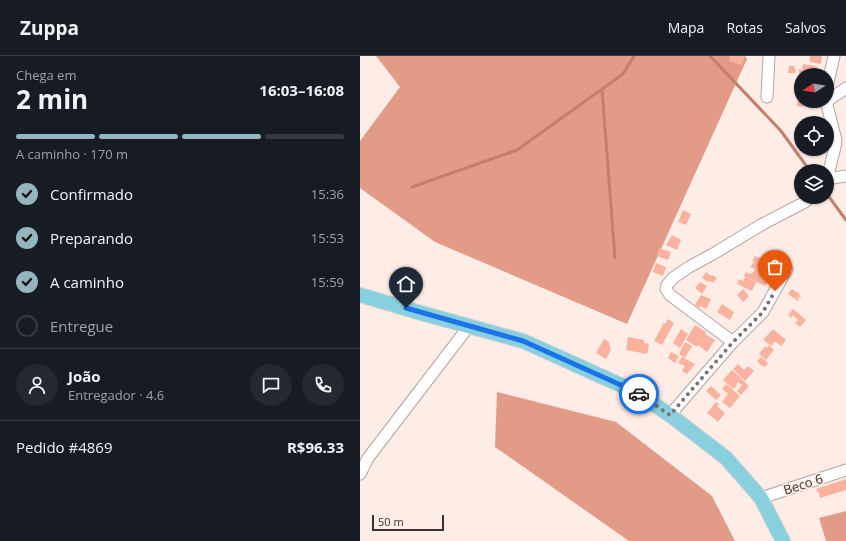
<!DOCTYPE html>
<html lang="pt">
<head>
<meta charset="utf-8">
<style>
  body { margin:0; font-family:"Open Sans",sans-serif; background:#242831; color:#f1f3f6; height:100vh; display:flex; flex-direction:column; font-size:15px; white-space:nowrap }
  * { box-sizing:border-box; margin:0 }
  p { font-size:13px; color:#9ea1a6 }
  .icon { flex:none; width:22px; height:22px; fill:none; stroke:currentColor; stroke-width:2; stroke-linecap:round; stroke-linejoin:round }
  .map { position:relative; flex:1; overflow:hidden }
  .panel { display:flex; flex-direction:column; background:#171b24; width:360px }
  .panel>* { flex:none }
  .needle { width:26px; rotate:258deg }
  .tools { position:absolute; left:434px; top:12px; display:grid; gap:8px }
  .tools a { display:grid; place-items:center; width:40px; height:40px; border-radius:50%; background:#171b24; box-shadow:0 1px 3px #0004; font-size:20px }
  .scale { position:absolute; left:12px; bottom:10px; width:72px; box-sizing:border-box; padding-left:4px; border:2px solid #38312f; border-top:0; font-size:11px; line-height:14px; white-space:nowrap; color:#38312f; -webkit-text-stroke:3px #feece7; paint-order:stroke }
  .pin { position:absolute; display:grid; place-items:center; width:34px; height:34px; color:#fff; margin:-41px -17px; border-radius:50% 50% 50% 0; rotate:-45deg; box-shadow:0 0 4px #0007 }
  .pin .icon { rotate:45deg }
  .courier { position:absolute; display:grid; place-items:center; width:40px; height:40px; margin:-20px; border:3px solid #1a73e8; border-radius:50%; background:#fff; color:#222; box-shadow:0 1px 5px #0007 }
  .overview em { font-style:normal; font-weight:700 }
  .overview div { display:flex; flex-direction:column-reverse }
  .overview { display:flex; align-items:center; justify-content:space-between; height:68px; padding:0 16px }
  h1 { font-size:26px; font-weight:700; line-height:30px }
  .bar { display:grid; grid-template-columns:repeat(4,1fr); gap:6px 4px; align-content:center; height:48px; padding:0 16px }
  .bar i { height:5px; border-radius:3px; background:#363941 }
  .bar .active { background:#94b5bd }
  .bar p { grid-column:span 4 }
  .line { display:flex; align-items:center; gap:10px; padding:0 16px; border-top:1px solid #363941 }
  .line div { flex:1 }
  .round { display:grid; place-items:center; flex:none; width:42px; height:42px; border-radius:21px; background:#242831 }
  ol { padding:0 16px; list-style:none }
  li { display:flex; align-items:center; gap:12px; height:44px }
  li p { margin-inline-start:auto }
  li .icon { padding:4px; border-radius:50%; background:#94b5bd; color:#111; stroke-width:4 }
  li:last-child { color:#9ea1a6 }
  li i { width:22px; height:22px; border:2px solid #363941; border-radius:50% }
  header { display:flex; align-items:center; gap:24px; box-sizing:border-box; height:56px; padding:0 20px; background:#171b24; border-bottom:1px solid #363941 }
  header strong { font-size:19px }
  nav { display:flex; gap:22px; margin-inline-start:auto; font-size:14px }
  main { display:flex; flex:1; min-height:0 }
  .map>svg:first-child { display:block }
</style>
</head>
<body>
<header>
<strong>Zuppa</strong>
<nav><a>Mapa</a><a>Rotas</a><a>Salvos</a></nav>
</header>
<main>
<section class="panel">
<div class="overview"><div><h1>2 min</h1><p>Chega em</p></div><em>16:03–16:08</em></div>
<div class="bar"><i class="active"></i><i class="active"></i><i class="active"></i><i></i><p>A caminho · 170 m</p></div>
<ol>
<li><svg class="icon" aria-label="check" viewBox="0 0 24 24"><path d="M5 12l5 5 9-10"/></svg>Confirmado<p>15:36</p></li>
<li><svg class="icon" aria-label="check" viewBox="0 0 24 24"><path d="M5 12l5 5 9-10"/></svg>Preparando<p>15:53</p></li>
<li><svg class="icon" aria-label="check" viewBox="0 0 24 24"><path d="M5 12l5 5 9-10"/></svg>A caminho<p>15:59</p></li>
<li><i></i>Entregue</li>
</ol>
<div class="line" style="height:72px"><a class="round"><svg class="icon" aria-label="person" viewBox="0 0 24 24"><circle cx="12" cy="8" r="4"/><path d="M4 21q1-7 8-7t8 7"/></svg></a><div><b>João</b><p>Entregador · 4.6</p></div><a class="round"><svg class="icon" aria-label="chat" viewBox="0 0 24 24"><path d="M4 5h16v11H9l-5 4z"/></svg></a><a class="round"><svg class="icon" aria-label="phone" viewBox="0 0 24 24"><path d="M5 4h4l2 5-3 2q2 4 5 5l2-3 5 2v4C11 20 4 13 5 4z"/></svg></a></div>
<div class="line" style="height:52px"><div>Pedido #4869</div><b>R$96.33</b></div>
</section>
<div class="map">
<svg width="486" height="485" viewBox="0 0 486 485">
  <rect width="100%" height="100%" fill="#feece7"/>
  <path fill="#e29b87" d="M16,0H385L387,3L267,268L75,186L0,132V85L40,31Z
    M137,336L256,366L352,440L375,485H269L135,391Z
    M486,455V485H466L459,462Z"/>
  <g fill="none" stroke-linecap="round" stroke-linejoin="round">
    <path stroke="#c37e6c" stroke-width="3" d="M350,0L421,75L450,115
      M242,33L255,202
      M52,131L157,94L263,18L274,0
      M467,138L486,164"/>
  </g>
  <path fill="#fab19e" d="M370,0H385L382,9L369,5Z
    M450,0H462L461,8L450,6Z
    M443,8L455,10L458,11L457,15L455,14L454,19L444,17V19L439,18V13L442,14Z
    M429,10H435L434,13H436L435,17H428Z
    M438,42L441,43V45H444L443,51L437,50Z
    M323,154L331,158L326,169L318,166Z
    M312,179L321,184L317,194L306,189Z
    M299,192L311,196L308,204L297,200Z
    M395,200L406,205L404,209L406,210L405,211L408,213L405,219L409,220L405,230L384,220L386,216L389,218L390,217L391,218L392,216L393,217L395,213L390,211L394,206L392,205Z
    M296,207L306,211L303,220L293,216Z
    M346,216L351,220L352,219L357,222L353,227L350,225L348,226L342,222Z
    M385,221L396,226L392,235L377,228L379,223L383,225Z
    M340,226L347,230L342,238L335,232Z
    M383,233L389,240L383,246L377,239Z
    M432,233L440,238L439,239L441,241L440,242L438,241L437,242L439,243L438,245L428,238Z
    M341,239L351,243L346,253L340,250L339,252L335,249Z
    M362,248L374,256L370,264L357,256Z
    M433,253L446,264L440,271L435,267L438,264L433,259L431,262L428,259Z
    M308,263L314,267L302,289L294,285L303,269H302L303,267L305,268Z
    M335,269L346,276L345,278L355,284L347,296L338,289L337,291L326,284Z
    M321,273L328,278L320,292L313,287Z
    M413,273L426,284L421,290L416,286H414L412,290L403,284Z
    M268,281L284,284V287L289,288L287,298L266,294Z
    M244,283L249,286V287L251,294L246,303L236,297Z
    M325,286L332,290L325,302L319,298Z
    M409,289L414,294L406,304L399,298L405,290L407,292Z
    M311,296L319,300L315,307L308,302Z
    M322,301L335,308L327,318L322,315L325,310L318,307Z
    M401,301L408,307L405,311L402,309V310L397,305Z
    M378,308L384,314L388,310L394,315L385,325L373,313Z
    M372,314L389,330L381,339L377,335L382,329L378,326L376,329L377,330L374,332V331L373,333L363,324Z
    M366,328L380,340L370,352L362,346L368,338L362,333Z
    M351,330L361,339L356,344L346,335Z
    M356,346L359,348L357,350L365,357L358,366L347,357Z
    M486,423V434L460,442L459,436L458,437L456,433Z"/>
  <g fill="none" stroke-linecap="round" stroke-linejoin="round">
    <g stroke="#b5a39f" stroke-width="13">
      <path id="minor" d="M467,31L474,0
        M407,41L409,0
        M466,45L476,84L475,91L467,123
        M467,45L486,32
        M467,123L486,120
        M373,286L310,239L306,233L307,229L313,222L329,211L353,198L401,169L445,146L450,141
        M310,359L373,286L403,256L427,213
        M0,418L8,402L109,270
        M401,442L486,414"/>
    </g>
    <g stroke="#d3d2d1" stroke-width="16">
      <path id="major" d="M0,239L61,257L163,285L274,335L310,359L366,402L401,442L423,485"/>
    </g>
    <use href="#minor" stroke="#fff" stroke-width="11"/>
    <use href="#major" stroke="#89d0de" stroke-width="14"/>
  </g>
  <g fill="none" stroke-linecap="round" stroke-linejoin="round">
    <path stroke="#7d726f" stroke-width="4" stroke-dasharray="0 7.2" d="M279,338L310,359L373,286L403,256L415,235"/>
    <path stroke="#1a73e8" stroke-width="5" d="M46,252L163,285L274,335L279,338"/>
  </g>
  <g text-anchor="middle" stroke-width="3.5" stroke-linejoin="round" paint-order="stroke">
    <g font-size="13" fill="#38312f" stroke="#feece7">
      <text transform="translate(443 428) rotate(-18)" y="5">Beco 6</text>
    </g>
  </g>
</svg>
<div class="tools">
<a><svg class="needle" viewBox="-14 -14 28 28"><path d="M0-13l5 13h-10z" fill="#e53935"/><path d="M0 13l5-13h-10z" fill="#9ea1a6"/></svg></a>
<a><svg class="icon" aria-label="locate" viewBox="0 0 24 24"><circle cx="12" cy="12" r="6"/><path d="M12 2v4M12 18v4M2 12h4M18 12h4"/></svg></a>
<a><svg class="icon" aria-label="layers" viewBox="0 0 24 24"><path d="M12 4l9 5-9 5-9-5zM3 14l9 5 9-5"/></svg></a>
</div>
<div class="scale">50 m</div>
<div class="pin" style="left:415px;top:235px;background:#ea580c"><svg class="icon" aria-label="bag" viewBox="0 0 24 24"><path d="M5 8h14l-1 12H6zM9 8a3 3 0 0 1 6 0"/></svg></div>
<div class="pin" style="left:46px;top:252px;background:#1f2937"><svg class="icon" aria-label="home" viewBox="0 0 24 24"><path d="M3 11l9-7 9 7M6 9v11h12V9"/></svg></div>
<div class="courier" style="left:279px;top:338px"><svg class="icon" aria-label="car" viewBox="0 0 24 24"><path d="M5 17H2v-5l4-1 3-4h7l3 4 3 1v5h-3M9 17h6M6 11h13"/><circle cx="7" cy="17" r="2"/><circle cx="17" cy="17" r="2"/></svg></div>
</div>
</main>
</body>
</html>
